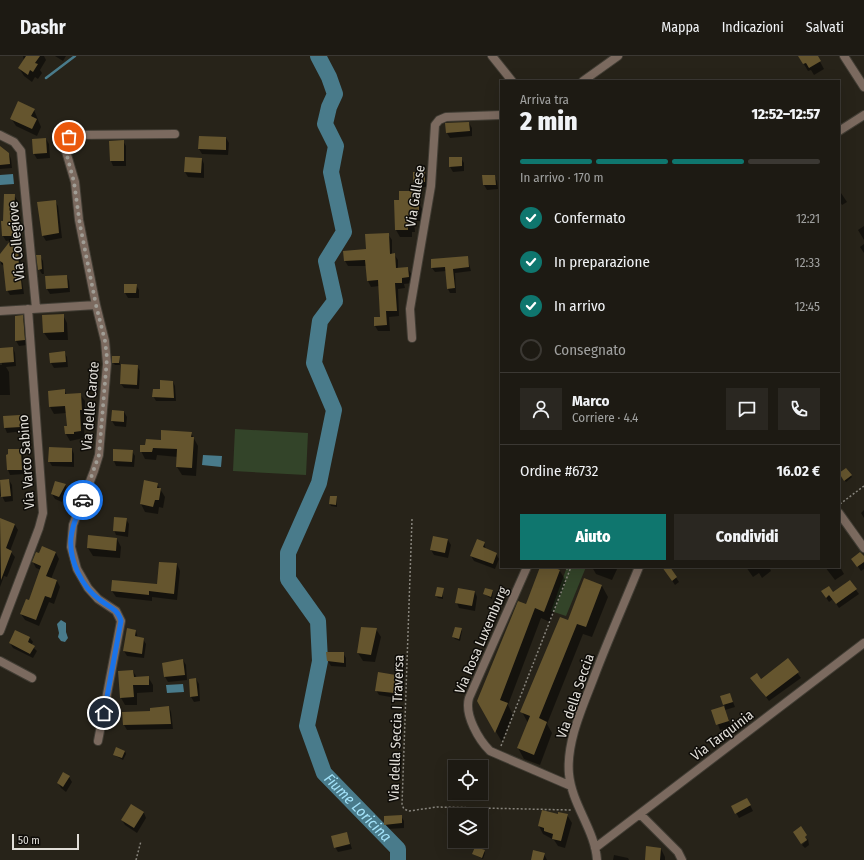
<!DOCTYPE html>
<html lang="it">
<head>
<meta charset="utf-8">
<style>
  body { margin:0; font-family:"Fira Sans Condensed",sans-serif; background:#2a2721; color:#f1f3f6; height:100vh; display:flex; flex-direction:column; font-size:15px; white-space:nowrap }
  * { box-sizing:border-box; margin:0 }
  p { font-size:13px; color:#a0a1a0 }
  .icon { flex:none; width:22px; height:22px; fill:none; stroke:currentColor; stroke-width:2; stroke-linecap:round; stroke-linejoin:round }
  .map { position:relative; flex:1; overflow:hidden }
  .sheet { position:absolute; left:500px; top:24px; width:340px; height:488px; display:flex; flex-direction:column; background:#1d1a13; border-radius:0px; box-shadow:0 4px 16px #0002,0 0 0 1px #3b3833 }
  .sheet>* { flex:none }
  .buttons { position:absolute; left:448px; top:704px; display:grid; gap:8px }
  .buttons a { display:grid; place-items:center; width:40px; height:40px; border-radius:0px; background:#1d1a13; box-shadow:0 4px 16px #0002,0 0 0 1px #3b3833; font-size:20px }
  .scale { position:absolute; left:12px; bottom:10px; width:67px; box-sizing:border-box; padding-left:4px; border:2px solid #e1ded8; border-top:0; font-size:11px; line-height:14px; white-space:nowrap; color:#e1ded8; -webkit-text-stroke:3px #0e0c08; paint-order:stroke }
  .pin { position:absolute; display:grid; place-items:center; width:34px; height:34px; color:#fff; margin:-17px; border:2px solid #fff; border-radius:50%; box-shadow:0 1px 4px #0007 }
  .courier { position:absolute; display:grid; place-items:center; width:40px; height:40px; margin:-20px; border:3px solid #1a73e8; border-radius:50%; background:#fff; color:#222; box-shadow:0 1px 5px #0007 }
  .head em { font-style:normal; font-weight:800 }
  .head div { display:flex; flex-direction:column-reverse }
  .head { display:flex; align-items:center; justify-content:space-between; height:68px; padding:0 20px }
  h1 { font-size:26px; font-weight:800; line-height:30px }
  .bar { display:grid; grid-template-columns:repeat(4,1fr); gap:6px 4px; align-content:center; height:48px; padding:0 20px }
  .bar i { height:5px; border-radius:3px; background:#3b3833 }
  .bar .active { background:#0f766e }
  .bar p { grid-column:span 4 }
  .line { display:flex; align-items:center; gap:10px; padding:0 20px; border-top:1px solid #3b3833 }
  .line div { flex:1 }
  .round { display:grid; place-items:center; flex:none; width:42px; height:42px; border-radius:0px; background:#2a2721 }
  ol { padding:0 20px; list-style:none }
  li { display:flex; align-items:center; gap:12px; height:44px }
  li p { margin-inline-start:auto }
  li .icon { padding:4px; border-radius:50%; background:#0f766e; color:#fff; stroke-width:4 }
  li:last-child { color:#a0a1a0 }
  li i { width:22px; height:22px; border:2px solid #3b3833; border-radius:50% }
  .button { display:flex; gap:8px; margin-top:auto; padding:8px 20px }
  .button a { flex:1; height:46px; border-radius:0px; background:#0f766e; color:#fff; font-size:16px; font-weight:800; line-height:46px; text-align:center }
  .button a+a { background:#2a2721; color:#f1f3f6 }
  header { display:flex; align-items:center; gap:24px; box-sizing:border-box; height:56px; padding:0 20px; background:#1d1a13; border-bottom:1px solid #3b3833 }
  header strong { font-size:19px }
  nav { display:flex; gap:22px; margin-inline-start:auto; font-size:14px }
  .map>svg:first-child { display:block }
</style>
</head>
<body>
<header>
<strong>Dashr</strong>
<nav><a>Mappa</a><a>Indicazioni</a><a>Salvati</a></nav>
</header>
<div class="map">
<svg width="864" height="804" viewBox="0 0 864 804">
  <rect width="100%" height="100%" fill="#272319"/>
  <path fill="#334429" d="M235,373L308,377L306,419L233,415Z
    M567,511H586L566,560L551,555Z"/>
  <path fill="#497b8b" d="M13,118L14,128L0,129V119Z
    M203,399L222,400L221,411L202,409Z
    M61,564L66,567V576L68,582L65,586L61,585L58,581L59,577L57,568Z
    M183,628L184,636L167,637L166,629Z"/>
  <path fill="#0007" d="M23,0H44L46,4L40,14L42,17L38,23L35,21L32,26L24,20L19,12L24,5Z
    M55,0H66L63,5Z
    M799,0H817L824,13L814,19L811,14L808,15Z
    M34,54L41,71L37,80L16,70L11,62Z
    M469,67L472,72V80L450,82L447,77Z
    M226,82L229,87L228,99L202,98L199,93Z
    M46,83L49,88L50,102L37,103L34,98Z
    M123,85L126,90V110H113L111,105Z
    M0,93L9,98L11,103L12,112L0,113Z
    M461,102L464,107V115L453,116L450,111Z
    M202,103L204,108V122L188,121L185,116Z
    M414,117H425L428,122V131H417L414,126Z
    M494,120L497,125L498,133L487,134L484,129Z
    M414,136L422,153V165H414L415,176H412V181H400L396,174L395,145H400Z
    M841,137L847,146L842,149L839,144Z
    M14,139L17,144L16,166L19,170L21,217L24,238L10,239L7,234L10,214L1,208L0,200L12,184L6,185L3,180L4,166Z
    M55,145L58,150L62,182L46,185L43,180Z
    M864,170V184L858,174Z
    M388,178L392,184V198H394L398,204V213L408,212L411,218L412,227L404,228L405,232L398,233L399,260L389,261L390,275H378L375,270L381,262L379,230L371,231L368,225L366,210H348L345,205L367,194Z
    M864,188V197L860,191Z
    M40,200L43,205L44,218H42L39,213Z
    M467,201L471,215L455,217L456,237H450L448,233L446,215L435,216L432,212Z
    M67,220L69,225L70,236L50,238L47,233L46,221Z
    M136,229L139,234V242H128L125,237Z
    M63,259L67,267L68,284H49L44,277Z
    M22,260L25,265L27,289L19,290L16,285V261Z
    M13,292L15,297L16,310L6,311L9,316L10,339H0V309H2L0,293Z
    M64,296L67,301L68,311L54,312L51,307L50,298Z
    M119,301L120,309H115L113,307Z
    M137,310L140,315L139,333L124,332L121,328Z
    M173,326L175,330L176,345H156L153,340Z
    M64,334L67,339L80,338L85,345L84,382L70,385L66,378L68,371L66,357L54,358L50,351Z
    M113,355L124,356L127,361L126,371L115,370L112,365Z
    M19,360L22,365L23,375L7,377L5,372Z
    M191,377L198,390L196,420L182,419L177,411L178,401L157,399L156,404L145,403L141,395L146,390Z
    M72,393L74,398V411L52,410L49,405Z
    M20,394L23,399L24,418L10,419L8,414L7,400Z
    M132,395L135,400L134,411L116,410L114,405Z
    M846,413L852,421L846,426L840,418Z
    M9,424L12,429L13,445L5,446L2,440H0V425Z
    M56,426L65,429L68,434L62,446L55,443L52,438Z
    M145,426L157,428L165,441L163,452L159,451L158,458L145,456L141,448Z
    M337,441V451L331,450L330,448Z
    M864,454V462L861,457Z
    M126,463L129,468L128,481L116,479L114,474Z
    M2,464L15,469L18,474L10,495L15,501L7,521L4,520L0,531V467Z
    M89,480L117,483L121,491L120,502L93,500L88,492Z
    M434,481L448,484L451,489L448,502L434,499L431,494Z
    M484,487L486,494L496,498L499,503L495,513L474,505L471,500Z
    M43,492L56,497L59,503L51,523L57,525L60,531L54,548L49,546L39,570L25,564L21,558L29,546L41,514L36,512L33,506L40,498Z
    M864,501V513L861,515L856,508Z
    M177,508L180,515L177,544L152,541V545L116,541L112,535L158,529Z
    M839,509L844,518L835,524L825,511H839Z
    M541,511H550L560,515L566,525L550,566L541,562L508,649L513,659L502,686L478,645L526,549Z
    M592,511H618L612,524L596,518Z
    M666,511H669L679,526L675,529L667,517Z
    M746,511H769L771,515L762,522L759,517L753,521Z
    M584,523L602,530L608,541L592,581L583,578L547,668L552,677L540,709L524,703L518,692L528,667L522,656L568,565Z
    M443,533V543L438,542L436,540Z
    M856,534L859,538L839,552L833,543L829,546L825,540Z
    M493,535L492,543L484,538Z
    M475,536L477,541L475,555L459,552L457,547Z
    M376,573L381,581L375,606L363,605L358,597Z
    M461,573L462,575L460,585L455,583L453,581Z
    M136,575L138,582L143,583L146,588L144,602L127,600L124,595Z
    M30,582L33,586L31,589L37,595L33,602L13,592L10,587Z
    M343,597L346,602V611L331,610L328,605Z
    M183,604L186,609L187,624L168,626L165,621L164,608Z
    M788,604L801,622L769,645L755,627Z
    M133,615L137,622L148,621L153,629V636L137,637V649H125L121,642Z
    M396,620L399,625L396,642L379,639L376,634Z
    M196,623L199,628L200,645L194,646L191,641Z
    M730,638L735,651L725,654L731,670L720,674L713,655L725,651L724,648Z
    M169,651L171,656L173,673L127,674L124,669L152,656Z
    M125,695L126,698L123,704L114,699Z
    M69,721L72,726L66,736L61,732L58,727Z
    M747,743L753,755L739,762L733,751Z
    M131,749L144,757L146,762L137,777L125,769L122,764Z
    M543,755L558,759H567L572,767L565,792L558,790L554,784L543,778L539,770Z
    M401,760L404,765V772L388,773L385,768Z
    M347,777L352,793L338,796L335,791Z
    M808,783L809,789L805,792L802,789Z
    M661,793L665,801V804H646Z
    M484,795L485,797L483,803L473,798Z
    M544,798L547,804H532Z
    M614,799L628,802L629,804H613Z"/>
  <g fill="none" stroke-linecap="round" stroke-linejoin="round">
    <path stroke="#497b8b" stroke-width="2.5" d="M46,22L75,0"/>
    <path stroke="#497b8b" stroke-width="16" id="s1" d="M318,0L329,21L335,38L329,51L325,68L336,90L331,116L344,176L326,205L335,245L320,265L314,307L334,354L319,427L288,497V523L318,565L320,605L307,670L324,717L398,793V804"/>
  </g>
  <path fill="#65552e" d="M26,0H40L35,7L38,8L33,16L30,14L28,19L18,12Z
    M798,0H818L821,5L809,12L806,7L803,8Z
    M18,45L35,53L31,60L37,63L32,73L10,63Z
    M469,66L470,75L446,77L445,67Z
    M199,80L226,81V94L198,93Z
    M46,82L47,97L33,98L32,83Z
    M124,84V105H110L109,85Z
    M0,90L9,97L10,108L0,109Z
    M185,101L202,102L201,117L184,116Z
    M449,101H462V110L449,111Z
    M413,116H425V126H413Z
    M482,119H495L496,129H483Z
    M399,135H415V145H419V158H411V169H408V174H395L394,144H399Z
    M4,138H15L14,164H17L19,214H20L22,233L6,235L3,207L0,205V198L14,180H2L1,165H3Z
    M56,144L59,177L42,180L37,146Z
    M389,177L390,198L395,197L396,212L408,211L409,221L402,222V227H395L397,255H386L387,269L374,270V261H380L378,224L367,225L365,204L344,205L343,195L366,193L365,178Z
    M36,199H41L42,213L38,214Z
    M468,200L469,211L453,213L455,232L447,233L445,211L431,212V203Z
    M67,219L68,232L46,233L45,220Z
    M124,228H137L136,237H124Z
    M64,258V276L43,277L42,259Z
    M23,259L25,284L15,285V260Z
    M13,291L14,306L0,307V292Z
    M65,295L66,306L50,307L49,297Z
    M112,300H120L119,307H112Z
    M121,308L138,309L137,329L120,328Z
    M160,324L173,325L174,342L152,341L153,333H160Z
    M65,333V338L81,337L82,354H80L81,375L74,376V378H65L64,370H67L65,350L49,351L48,335Z
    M112,354L124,355V366L111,365Z
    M20,359L21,371L4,372L3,360Z
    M161,374L192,376L191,381H194L192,412L176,411L177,393L153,392L152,396H140V389H145L146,383L161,384Z
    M49,391L72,392V406H48Z
    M8,393H21L22,414H7L6,399L8,398Z
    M113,393L133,394L132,406L113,405Z
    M846,412L852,419L844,425L839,417Z
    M9,423L11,440L1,441L0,424Z
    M144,424L158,427L157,432H161L159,444H155L153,451L140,448Z
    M55,425L66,428L59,441L51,438Z
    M330,440H337L336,449L329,448Z
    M114,461L127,462L125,476L113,475Z
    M0,462L15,468L6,492L12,495L1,524Z
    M88,479L117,482L116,495L87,492Z
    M433,480L448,483L445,497L430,494Z
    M477,483L485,486L483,491L497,497L493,508L470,500Z
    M42,490L56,496L46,520L57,524L51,542L45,540L36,564L20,558L26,543L29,544L41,510L32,506L36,496L39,497Z
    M860,496L864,500V506L857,511L851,503Z
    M159,506L177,507L174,538L149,535V539L111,535L112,524L157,528Z
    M540,511H553L560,514L544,556L535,552L500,644L508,647L495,677L477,645L518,545L526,548Z
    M662,511H670L677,521L672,525Z
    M584,522L602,529L586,571L577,568L539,662L547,666L534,699L517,692L530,660L520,656L560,561L568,564Z
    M850,524L857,533L836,548L829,539L826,542L821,535L829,530L833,536Z
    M437,531L444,532L442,541L435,540Z
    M458,532L475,535L472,550L455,547Z
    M485,532L493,534L491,541L483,538Z
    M361,571L377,572L371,599L357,597Z
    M455,571L462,572L459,583L452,581Z
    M127,572L136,574L135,580L144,582L142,598L123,595Z
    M15,574L30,581L28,586L35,590L30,598L9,587Z
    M326,596H344V607L327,605Z
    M788,602L799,616L766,641L750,622L757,617L761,623Z
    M183,603L185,619L164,621L162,607Z
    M133,614L134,621L149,620V629H133L134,641L120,642L118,615Z
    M378,616L396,619L394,637L375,635Z
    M196,622L198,640L190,641L189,623Z
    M730,637L733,646L723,649L720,640Z
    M169,650L171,668L123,669L122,656L150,655V652Z
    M724,650L729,665L716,669L711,654Z
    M116,691L125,695L122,702L113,699Z
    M63,716L70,720L63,731L57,727Z
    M747,742L751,749L735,758L731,750Z
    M131,748L144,756L134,772L121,764Z
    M542,754L558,758V756L568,758L561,785L552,783L553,778L544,775V772L538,770Z
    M402,759V767L384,769V760Z
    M801,770L807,779L805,781L807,784L801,788L793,776Z
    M347,776L350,788L334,792L331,780Z
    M646,790L661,792L660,804H645Z
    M475,791L485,794L482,802L472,798Z
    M533,794L545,797L543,804H531Z"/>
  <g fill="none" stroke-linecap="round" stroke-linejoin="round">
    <g stroke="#413d34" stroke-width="10">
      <path id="street" d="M492,0L512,25
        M844,0L864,31
        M583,25L618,0
        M839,75L864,59
        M0,79L14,86L21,95L36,252
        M0,255L96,249
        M412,282L410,253L431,130L435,69L439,64L446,61L501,59
        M839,457L864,492
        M527,511L469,642C464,659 479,684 490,695L571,730
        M0,575L39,472L43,457L28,253
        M0,605L32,622
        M98,685L121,565L116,555L98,543L88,532L77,513L71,491L73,469L94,415L99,399L107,308L105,285L96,249L79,164L75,126L65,92L67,83L73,79L175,78
        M640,758L678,796L682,804
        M595,792L864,587
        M597,804C595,774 572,749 569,718C566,686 583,650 594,621C608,584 624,548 639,511"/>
    </g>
    <path stroke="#87847c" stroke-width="1.5" stroke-dasharray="2 2" stroke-linecap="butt" d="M840,448L864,430
      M412,463L402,749L404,753L409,755L437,751L571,754
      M562,511L570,514
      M501,690L571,511
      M136,804L141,785"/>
    <use href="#street" stroke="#7b6a5f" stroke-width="8"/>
  </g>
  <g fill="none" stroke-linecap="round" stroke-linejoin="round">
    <path stroke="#a09d95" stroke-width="4" stroke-dasharray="0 7.2" d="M69,81L66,86V96L74,126L80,169L96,249L105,285L107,302L99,399L83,444"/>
    <path stroke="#1a73e8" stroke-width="5" d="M83,444C78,456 72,469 71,482C69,505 82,531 100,544C109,551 118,553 121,565L104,657"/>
  </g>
  <g text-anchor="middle" stroke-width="3" stroke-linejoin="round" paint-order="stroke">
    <g font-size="14" fill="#e1ded8" stroke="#0e0c08">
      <text transform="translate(415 140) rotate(-81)" y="5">Via Gallese</text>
      <text transform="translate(16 185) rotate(-95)" y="5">Via Collegiove</text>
      <text transform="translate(90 350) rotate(-85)" y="5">Via delle Carote</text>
      <text transform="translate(26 406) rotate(-94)" y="5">Via Varco Sabino</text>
      <text transform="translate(481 584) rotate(-67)" y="5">Via Rosa Luxemburg</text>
      <text transform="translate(575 640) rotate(-71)" y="5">Via della Seccia</text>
      <text transform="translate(396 672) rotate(-88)" y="5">Via della Seccia I Traversa</text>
      <text transform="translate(722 679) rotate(-37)" y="5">Via Tarquinia</text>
    </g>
    <g font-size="15" font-style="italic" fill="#a3e3fa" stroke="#0e0c08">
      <text dy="5" stroke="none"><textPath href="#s1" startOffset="813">Fiume Loricina</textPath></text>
    </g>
  </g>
</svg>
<div class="buttons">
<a><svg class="icon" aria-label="locate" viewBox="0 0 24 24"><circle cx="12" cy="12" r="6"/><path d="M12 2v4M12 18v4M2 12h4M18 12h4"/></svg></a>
<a><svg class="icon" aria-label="layers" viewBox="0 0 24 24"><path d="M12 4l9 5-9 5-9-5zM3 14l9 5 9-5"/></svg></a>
</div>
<div class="scale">50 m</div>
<div class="pin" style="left:69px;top:81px;background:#ea580c"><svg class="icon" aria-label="bag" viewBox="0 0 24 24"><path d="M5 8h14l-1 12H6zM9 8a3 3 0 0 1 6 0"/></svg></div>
<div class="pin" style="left:104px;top:657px;background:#1f2937"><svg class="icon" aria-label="home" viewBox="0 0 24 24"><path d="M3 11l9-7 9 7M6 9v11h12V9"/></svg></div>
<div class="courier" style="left:83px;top:444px"><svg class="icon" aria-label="car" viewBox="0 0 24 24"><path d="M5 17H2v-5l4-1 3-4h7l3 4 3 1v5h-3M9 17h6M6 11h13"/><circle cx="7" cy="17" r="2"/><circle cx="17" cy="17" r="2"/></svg></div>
<section class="sheet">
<div class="head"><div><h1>2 min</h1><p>Arriva tra</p></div><em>12:52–12:57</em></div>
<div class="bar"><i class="active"></i><i class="active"></i><i class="active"></i><i></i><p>In arrivo · 170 m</p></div>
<ol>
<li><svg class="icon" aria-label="check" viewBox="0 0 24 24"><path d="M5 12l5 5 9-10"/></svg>Confermato<p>12:21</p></li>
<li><svg class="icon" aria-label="check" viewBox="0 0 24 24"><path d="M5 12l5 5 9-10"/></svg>In preparazione<p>12:33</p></li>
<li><svg class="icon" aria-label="check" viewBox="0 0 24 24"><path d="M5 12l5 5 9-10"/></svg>In arrivo<p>12:45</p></li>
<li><i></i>Consegnato</li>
</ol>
<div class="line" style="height:72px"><a class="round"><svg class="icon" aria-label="person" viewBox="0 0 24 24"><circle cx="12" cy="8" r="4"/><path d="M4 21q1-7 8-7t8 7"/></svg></a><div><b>Marco</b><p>Corriere · 4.4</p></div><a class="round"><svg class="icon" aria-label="chat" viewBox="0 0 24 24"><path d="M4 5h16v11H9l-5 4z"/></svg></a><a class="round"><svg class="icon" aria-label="phone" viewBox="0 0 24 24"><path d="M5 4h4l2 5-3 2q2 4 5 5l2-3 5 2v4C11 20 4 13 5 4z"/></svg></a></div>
<div class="line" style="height:52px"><div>Ordine #6732</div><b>16.02 €</b></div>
<div class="button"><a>Aiuto</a><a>Condividi</a></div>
</section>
</div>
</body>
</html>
